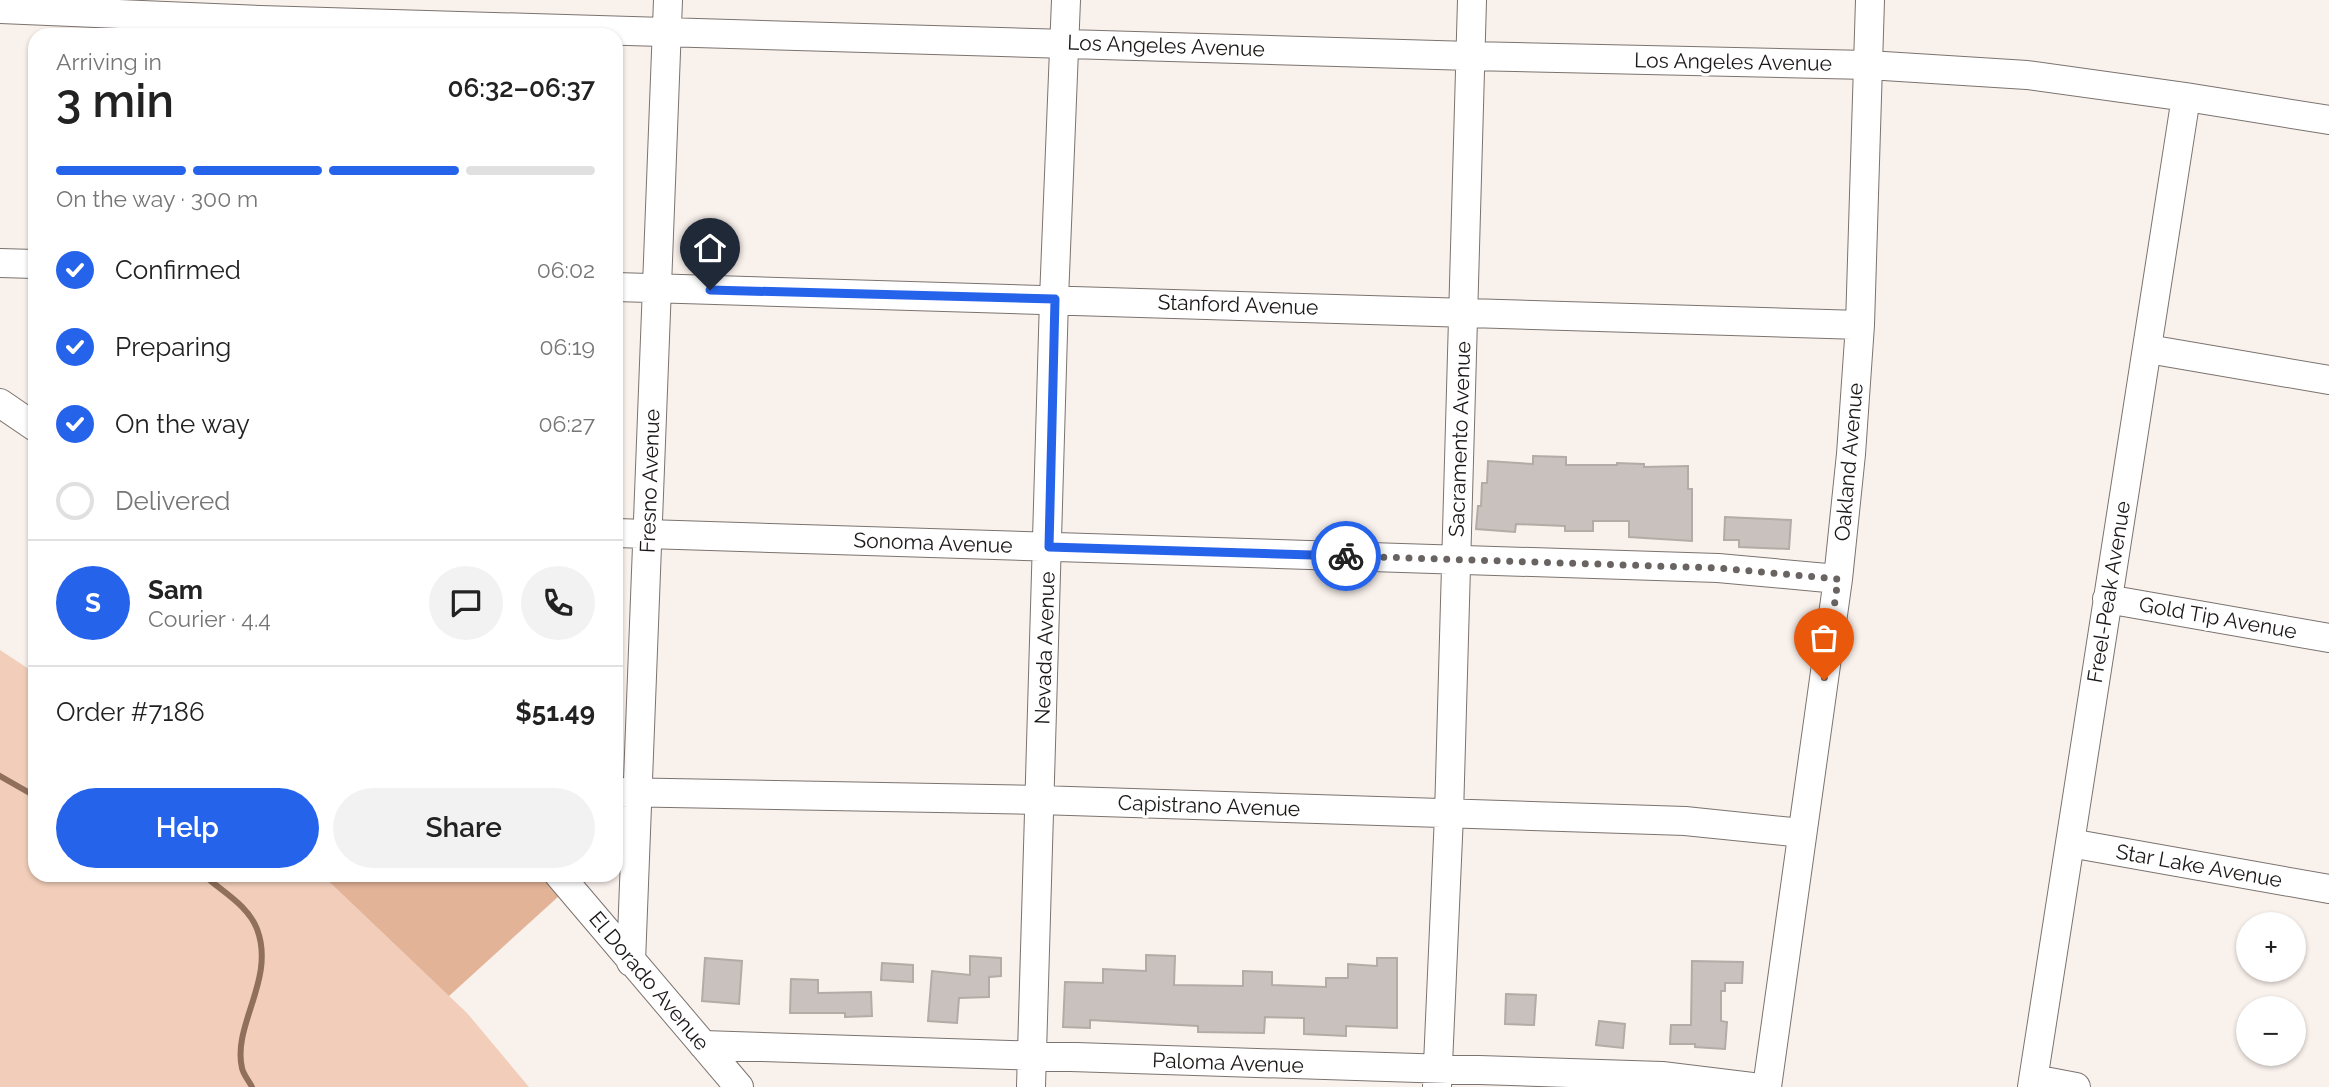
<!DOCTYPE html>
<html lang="en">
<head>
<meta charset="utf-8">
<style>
  body { margin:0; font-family:Raleway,sans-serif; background:#f2f2f2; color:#222; height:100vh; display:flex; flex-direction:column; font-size:26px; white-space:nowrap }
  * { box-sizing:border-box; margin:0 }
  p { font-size:23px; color:#767676 }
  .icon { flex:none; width:38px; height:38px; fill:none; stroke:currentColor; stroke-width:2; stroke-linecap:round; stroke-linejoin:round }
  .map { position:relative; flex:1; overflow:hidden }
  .sheet { position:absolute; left:28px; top:28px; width:595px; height:854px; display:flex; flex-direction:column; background:#fff; border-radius:21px; box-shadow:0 2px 5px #0004 }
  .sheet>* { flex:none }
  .buttons { position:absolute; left:2236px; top:912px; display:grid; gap:14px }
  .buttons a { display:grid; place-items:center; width:70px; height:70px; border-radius:50%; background:#fff; box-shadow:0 2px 5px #0004; font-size:35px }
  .pin { position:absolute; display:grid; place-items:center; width:60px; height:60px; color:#fff; margin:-72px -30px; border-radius:50% 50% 50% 0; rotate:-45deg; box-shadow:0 0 7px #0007 }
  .pin .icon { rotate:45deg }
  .courier { position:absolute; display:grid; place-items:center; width:70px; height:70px; margin:-35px; border:5px solid #2563eb; border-radius:50%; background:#fff; color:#222; box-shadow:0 2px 9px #0007 }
  .summary em { font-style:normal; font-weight:600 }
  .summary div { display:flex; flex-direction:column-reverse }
  .summary { display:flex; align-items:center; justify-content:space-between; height:119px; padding:0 28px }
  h1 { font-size:46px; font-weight:600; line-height:52px }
  .bar { display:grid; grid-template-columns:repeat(4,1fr); gap:10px 7px; align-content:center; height:84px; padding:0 28px }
  .bar i { height:9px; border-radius:5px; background:#e0e0e0 }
  .bar .on { background:#2563eb }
  .bar p { grid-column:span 4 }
  .line { display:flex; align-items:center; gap:18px; padding:0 28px; border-top:2px solid #e0e0e0 }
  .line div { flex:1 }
  .round { display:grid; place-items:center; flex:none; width:74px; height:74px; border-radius:37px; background:#f2f2f2 }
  ol { padding:0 28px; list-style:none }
  li { display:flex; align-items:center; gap:21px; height:77px }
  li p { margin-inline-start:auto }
  li .icon { padding:7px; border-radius:50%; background:#2563eb; color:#fff; stroke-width:4 }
  li:last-child { color:#767676 }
  li i { width:38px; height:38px; border:4px solid #e0e0e0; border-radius:50% }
  .primary-button { display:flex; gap:14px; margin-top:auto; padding:14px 28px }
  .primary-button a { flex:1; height:80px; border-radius:42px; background:#2563eb; color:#fff; font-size:28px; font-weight:600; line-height:80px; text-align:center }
  .primary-button a+a { background:#f2f2f2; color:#222 }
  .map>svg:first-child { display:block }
</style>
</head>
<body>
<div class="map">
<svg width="2329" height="1087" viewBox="0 0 2329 1087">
  <rect width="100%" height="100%" fill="#f9f1ec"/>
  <path fill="#f2ceba" d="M0,650L35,673V875H322L467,1013L529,1087H0Z"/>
  <path fill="#e2b397" d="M322,875H542L559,896L449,996Z"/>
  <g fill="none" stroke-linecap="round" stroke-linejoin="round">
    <path stroke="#90705c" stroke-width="6" d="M0,776L35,796
      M204,875C222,892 248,905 257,929C276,979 232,1025 242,1068C243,1074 249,1081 252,1087"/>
  </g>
  <path fill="#c9c1bd" stroke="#b3aba6" stroke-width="2" d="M1533,456L1566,457V465H1617V463L1644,464V467L1688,466V489H1692V541L1629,537V521H1593V531H1565V526L1516,524L1515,532L1476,529L1478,506H1481L1482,483H1487L1488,461L1533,464Z
    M1725,517L1791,520L1789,549L1739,547V540H1724Z
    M1146,955L1175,956L1174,985L1243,986V971L1272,972V985L1326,987V978H1348V964L1377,966V958H1397V1028L1346,1026V1036L1304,1034V1018L1265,1017L1264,1033L1198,1032V1026L1090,1020V1028L1063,1027L1065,982L1103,983V969L1146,971Z
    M970,956L1001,958V976L989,977V997L959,998L957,1023L928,1021L932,971L970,975Z
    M705,958L742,961L739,1004L702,1001Z
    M1692,961L1743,962L1742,983H1725V991H1721V1021L1727,1022L1725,1049L1695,1047V1044H1670L1671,1025H1691Z
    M882,963L913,965V982L881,980Z
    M791,979L818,980V993L871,992L872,1016L845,1017V1013H790Z
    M1506,994L1536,995L1534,1025L1505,1024Z
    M1599,1021L1625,1024L1623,1048L1596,1045Z"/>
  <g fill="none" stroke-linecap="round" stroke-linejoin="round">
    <g stroke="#7b736f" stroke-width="30">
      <path id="minor" d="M0,9L260,20L1470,56L1868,65L2027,75L2186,97L2329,120
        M0,263L35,264
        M616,287L1860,325
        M2148,349L2329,380
        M0,403L35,427
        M616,533L1718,568L1838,579
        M2107,599L2329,638
        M616,792L1039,800L1685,821L1802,833
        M2070,843L2329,889
        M559,875L739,1087
        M631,962L668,0
        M703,1045L1662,1076L1752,1087
        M2034,1079L2076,1087
        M1031,1087L1054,299L1066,0
        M1437,1087L1449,815L1472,0
        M1767,1087L1838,579L1851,454L1860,325L1870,0
        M2032,1087L2186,97"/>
    </g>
    <use href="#minor" stroke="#fff" stroke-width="28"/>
  </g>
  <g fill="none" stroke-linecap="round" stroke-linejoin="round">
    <path stroke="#696462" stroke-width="7" stroke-dasharray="0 12.6" d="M1346,556L1718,568L1838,579L1824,680"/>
    <path stroke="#2563eb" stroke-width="9" d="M710,290L1055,299L1049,547L1346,556"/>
  </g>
  <g text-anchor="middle" stroke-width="6" stroke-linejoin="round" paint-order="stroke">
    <g font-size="21" fill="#1b1817" stroke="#fff">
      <text transform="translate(1166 46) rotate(2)" y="7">Los Angeles Avenue</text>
      <text transform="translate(1733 62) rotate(1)" y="7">Los Angeles Avenue</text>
      <text transform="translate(1238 305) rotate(2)" y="7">Stanford Avenue</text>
      <text transform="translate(1460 439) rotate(-88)" y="7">Sacramento Avenue</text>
      <text transform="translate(1849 462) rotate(-85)" y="7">Oakland Avenue</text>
      <text transform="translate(650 481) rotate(-88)" y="7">Fresno Avenue</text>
      <text transform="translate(933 543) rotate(2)" y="7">Sonoma Avenue</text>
      <text transform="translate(2109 592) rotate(-81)" y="7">Freel-Peak Avenue</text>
      <text transform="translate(2218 618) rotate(10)" y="7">Gold Tip Avenue</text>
      <text transform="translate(1045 648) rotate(-88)" y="7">Nevada Avenue</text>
      <text transform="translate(1209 806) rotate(2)" y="7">Capistrano Avenue</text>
      <text transform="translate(2199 866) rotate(10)" y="7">Star Lake Avenue</text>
      <text transform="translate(649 981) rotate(50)" y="7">El Dorado Avenue</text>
      <text transform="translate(1228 1063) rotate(2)" y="7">Paloma Avenue</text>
    </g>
  </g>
</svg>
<div class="buttons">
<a>+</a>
<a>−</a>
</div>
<div class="pin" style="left:1824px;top:680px;background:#ea580c"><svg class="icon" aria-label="bag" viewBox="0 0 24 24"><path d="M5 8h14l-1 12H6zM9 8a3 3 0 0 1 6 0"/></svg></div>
<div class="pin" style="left:710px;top:290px;background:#1f2937"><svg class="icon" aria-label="home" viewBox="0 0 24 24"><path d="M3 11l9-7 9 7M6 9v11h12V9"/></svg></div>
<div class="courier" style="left:1346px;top:556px"><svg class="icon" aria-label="bike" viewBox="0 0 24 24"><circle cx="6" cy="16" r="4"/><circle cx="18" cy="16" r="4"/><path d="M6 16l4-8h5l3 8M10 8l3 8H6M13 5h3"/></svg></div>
<section class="sheet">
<div class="summary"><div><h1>3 min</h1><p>Arriving in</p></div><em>06:32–06:37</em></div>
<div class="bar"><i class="on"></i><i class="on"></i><i class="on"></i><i></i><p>On the way · 300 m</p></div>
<ol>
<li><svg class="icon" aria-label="check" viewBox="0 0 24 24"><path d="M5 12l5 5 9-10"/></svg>Confirmed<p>06:02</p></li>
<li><svg class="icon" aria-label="check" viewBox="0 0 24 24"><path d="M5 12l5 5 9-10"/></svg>Preparing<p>06:19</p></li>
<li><svg class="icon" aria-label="check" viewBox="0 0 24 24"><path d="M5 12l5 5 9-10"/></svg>On the way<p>06:27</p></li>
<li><i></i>Delivered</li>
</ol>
<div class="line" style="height:126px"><b class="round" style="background:#2563eb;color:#fff">S</b><div><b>Sam</b><p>Courier · 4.4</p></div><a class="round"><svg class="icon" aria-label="chat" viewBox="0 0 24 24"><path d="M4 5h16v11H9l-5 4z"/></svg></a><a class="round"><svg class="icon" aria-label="phone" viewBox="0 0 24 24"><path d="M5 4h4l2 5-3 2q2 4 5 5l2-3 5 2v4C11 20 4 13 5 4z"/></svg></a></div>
<div class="line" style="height:91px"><div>Order #7186</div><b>$51.49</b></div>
<div class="primary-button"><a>Help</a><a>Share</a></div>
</section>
</div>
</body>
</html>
